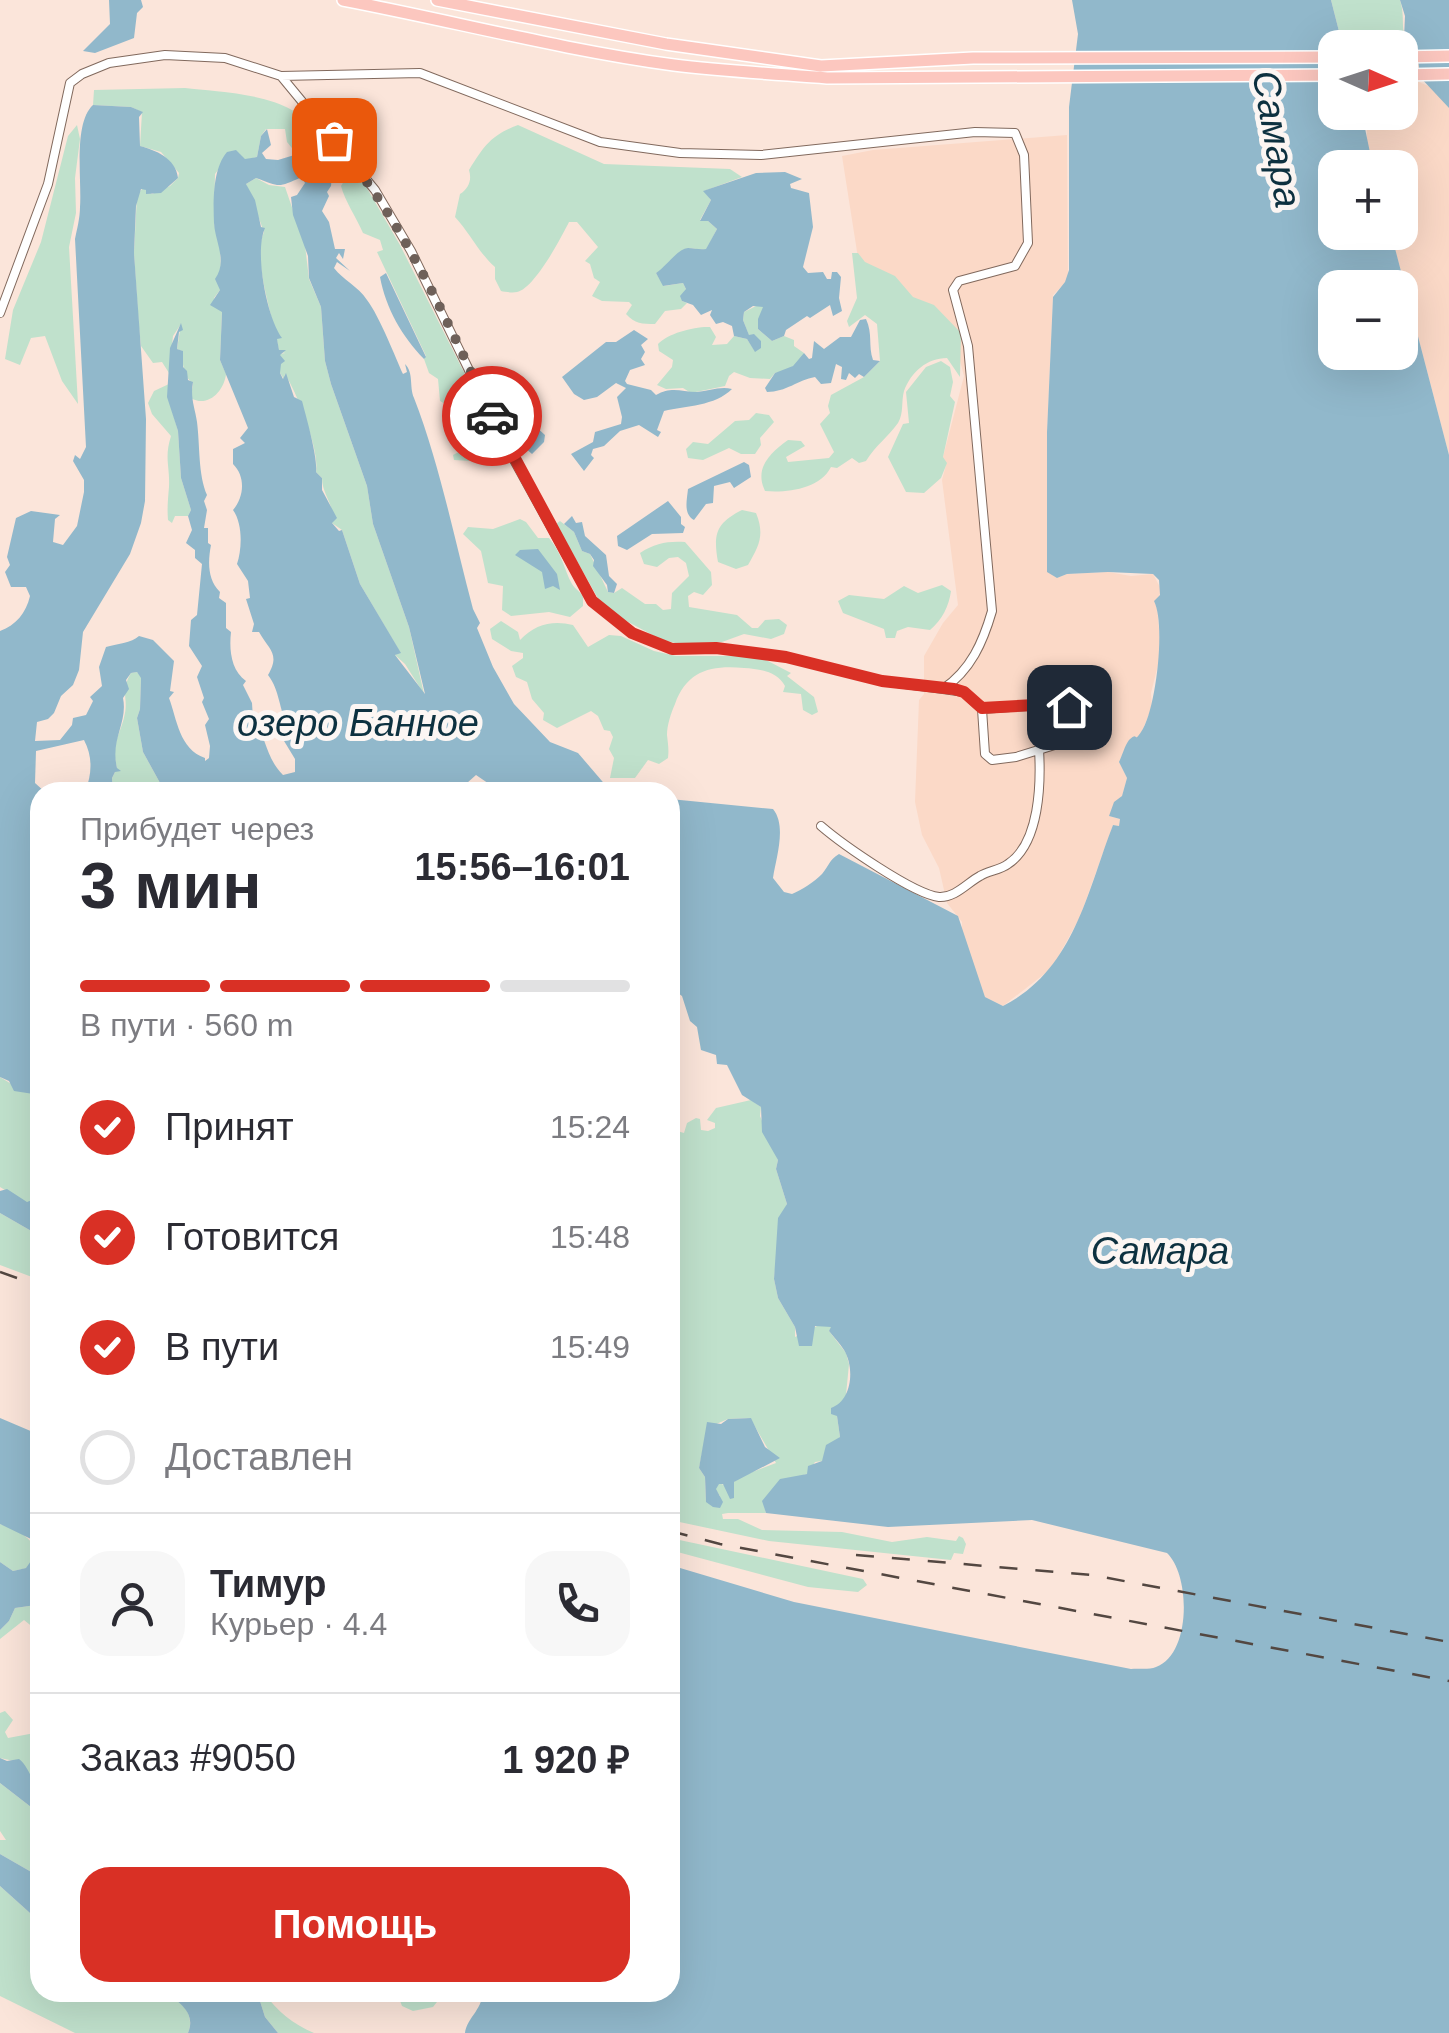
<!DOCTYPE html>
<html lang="ru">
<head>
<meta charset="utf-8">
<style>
  body { margin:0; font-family:Helvetica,sans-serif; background:#f7f7f7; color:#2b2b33; height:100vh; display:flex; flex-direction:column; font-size:38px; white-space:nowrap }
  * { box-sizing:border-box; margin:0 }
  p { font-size:32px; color:#7c7c81 }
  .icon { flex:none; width:55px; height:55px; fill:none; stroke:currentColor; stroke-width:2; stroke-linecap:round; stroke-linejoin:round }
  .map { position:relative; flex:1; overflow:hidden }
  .panel { position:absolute; left:30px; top:782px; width:650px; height:1220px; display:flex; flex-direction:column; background:#fff; border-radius:30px; box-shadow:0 10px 40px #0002 }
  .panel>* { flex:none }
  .needle { width:65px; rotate:93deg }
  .tools { position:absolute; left:1318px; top:30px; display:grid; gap:20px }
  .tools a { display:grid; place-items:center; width:100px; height:100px; border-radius:20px; background:#fff; box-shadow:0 10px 40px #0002; font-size:50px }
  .pin { position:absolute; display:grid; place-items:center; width:85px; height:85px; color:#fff; margin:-42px; border-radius:20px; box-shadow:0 5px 15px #0006 }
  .courier { position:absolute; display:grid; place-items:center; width:100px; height:100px; margin:-50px; border:8px solid #d93025; border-radius:50%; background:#fff; color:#222; box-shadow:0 2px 12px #0007 }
  .headline em { font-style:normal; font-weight:700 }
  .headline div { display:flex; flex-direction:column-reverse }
  .headline { display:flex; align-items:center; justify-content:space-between; height:170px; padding:0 50px }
  h1 { font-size:65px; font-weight:700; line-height:75px }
  .bar { display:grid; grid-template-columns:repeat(4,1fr); gap:15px 10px; align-content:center; height:120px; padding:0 50px }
  .bar i { height:12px; border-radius:8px; background:#e1e1e2 }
  .bar .on { background:#d93025 }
  .bar p { grid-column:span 4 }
  .line { display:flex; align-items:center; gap:25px; padding:0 50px; border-top:2px solid #e1e1e2 }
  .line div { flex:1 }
  .round { display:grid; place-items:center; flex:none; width:105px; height:105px; border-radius:30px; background:#f7f7f7 }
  ol { padding:0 50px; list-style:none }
  li { display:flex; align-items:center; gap:30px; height:110px }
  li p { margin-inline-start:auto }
  li .icon { padding:10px; border-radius:50%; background:#d93025; color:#fff; stroke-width:4 }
  li:last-child { color:#7c7c81 }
  li i { width:55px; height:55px; border:5px solid #e1e1e2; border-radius:50% }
  .primary-button { display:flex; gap:20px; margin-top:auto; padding:20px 50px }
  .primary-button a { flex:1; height:115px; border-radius:30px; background:#d93025; color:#fff; font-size:40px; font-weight:700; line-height:115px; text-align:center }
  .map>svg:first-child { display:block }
</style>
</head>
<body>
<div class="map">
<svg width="1449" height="2033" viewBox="0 0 1449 2033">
  <rect width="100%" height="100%" fill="#fbe5da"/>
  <path fill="#fbd9c7" d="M1405,76L1433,88L1449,108V455L1391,233L1400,232V168L1373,167L1367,142V126L1400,112Z
    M1067,135L1068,280L1053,295L1047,432V571L1057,578L1067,574L1108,572L1131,576L1153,574L1161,589L1157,605L1161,653L1151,693L1152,707L1140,736L1128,742L1119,762L1127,778L1122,796L1109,816L1120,819L1119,826L1113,825L1080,917L1052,968L1003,1006L985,997L962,933V922L947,903L939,868L922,835L915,802L919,700L924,694V656L943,623L958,605L942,480L946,465L943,457L964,376L960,361L861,277L842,156L873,150Z"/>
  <path fill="#c0e1cc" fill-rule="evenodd" d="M1331,0H1400C1405,16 1401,25 1405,38L1412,36L1417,63L1400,71V48L1343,47Z
    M185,88C220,92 304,94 313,136L310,140L305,137L295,141L296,144L299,140L305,146L301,153H296L287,142L285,129H266L261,136L257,157L221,166L215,174L214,224L220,249L221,271L220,290L214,298L222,311L220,360L226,374C224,392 207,408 191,398L193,383C182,376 183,362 182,351L177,349L181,324L173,336L169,373L162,362L153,363L141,346L139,328L134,253L137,195L143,188L152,194L170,186L178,178L179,173L161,152L140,146L142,112L131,107L93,105L94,90Z
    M77,125L80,139L75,178L76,213L69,247L78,404L62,381L45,336L31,338L20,365L5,359L13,310L41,242L68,136Z
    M518,125L604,164L730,169L742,177L704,191L711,200L700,220L708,221L717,229L706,250L688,248L667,268L656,273L664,286L683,283L686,289L682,301L687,303L681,309L665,311L655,324C642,324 635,324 626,314L632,305L629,302L602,301L592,296L600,282L594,278L590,264L585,261L598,247L577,222H569C561,238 534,289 517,292C513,293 505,292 501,291L495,279V267C478,252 470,233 455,217L460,194C469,188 472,180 469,170C484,146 491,135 518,125Z
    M256,178L269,185L285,187L305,245L309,279L321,307L325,361L331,384L367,486L373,524L409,627L424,694L405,664L395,655L400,652L360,584L342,530L332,523C336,506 322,495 322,478L316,472C320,450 297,393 285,374L284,379L280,373V354L285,353L279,351C275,322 251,258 264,232L246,184Z
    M346,178L364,183L400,245L497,438L494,446L470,461L454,460L453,455L468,447L470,440L462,433L454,409L440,401L438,379L429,373L424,359L426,356L377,252L383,250L380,240L363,233C356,217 345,201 341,186Z
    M852,253H858L865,262L895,276L913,297L934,305L961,333L960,377L947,358C927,358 911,372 904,391C901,402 904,413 898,423C888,437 875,446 866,461L859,463L852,458L837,468L831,467C820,489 787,493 765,491C754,468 770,453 788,440L801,441L805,446L786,457L788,462L829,458L834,452L820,424L830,413L828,406L831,395L864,377L880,361L877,324L865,315L849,327L847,321L857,298Z
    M760,304L764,308L758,329L772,341L784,336L794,340V346L804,353C800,364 787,372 775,373L770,379L750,378L734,372L729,376L725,386L691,393L683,388L666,389L657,385L672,367L673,360L659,351L658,344C668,333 696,326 710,327L716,337L712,345L727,344L734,336L747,339L755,351L743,320L744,312Z
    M941,361L950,367L953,382L950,396L955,402L943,457L947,463L941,478L924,493L906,492L888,457L903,424L909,423L906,392L926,367Z
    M169,384L168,397L178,431L181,478L191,510L188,516H175L172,523L168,520C167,508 168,499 169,487C170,466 164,458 171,436L152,414L148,403L154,391Z
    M756,413L769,415L774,422L760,438L761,445L755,454H741L729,448L703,460L688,458L686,449L693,442L708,444L735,421L749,420Z
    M742,510L756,513C765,535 759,546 748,565L736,569L718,562C713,534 716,523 742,510Z
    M520,519L526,522L538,538H549C563,555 564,570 572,584C575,589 581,592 583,597V606L570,617L549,612L511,616L502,610L503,586L488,583L481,551L463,534L468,527L493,529Z
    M560,521L574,532L582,551L590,554L608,592L614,593L622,588L645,604H656L663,610L671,609L672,593L689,576L686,563L678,557L669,558L657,567L644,564L640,553C655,543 668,541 685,542L711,572L712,585L703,595L694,592L688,596L689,607L737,615L752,628H758L765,620L779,619L787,625L784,634L771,639L744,634L722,642L679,644L660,639L604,609L556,524Z
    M942,585L951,591C949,606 942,620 930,630L908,627L897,631L895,638H886L884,629L843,613L838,601L849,595L884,599L904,586L918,593Z
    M501,621L518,632L520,640C535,624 553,620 573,625L588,647L609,635L621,636L654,651L676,656H749L766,660L791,673L787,676L814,697L818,712L812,715L803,710L801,694L783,692L785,686C777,671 759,669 744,668C710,665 687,671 675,704C671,713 667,725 667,735C668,744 669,749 668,758L659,764L648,760L635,778H610L614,758L609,749L613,737L610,731L604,730L598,716L591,711L557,728L543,720L544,713L532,699L527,682L516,677L512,666L523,658V653L511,651L492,639L490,629Z
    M137,672L141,677L140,709L137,718L143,752L165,792H113L112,778L117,768C110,742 121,735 125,713C128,696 120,692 131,673Z
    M0,1077L21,1090L40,1095V1197L27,1203L0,1187Z
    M751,1100L761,1107L760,1116L778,1160L776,1169L787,1204L780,1225L774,1279L778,1298L795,1327V1337L821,1324L833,1327L829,1331L846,1353L849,1364L846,1395L837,1416L840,1437L822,1461L815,1462L807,1474L786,1480L763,1501L766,1513H728L722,1514L723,1519H738L762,1530L842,1532L892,1542L927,1537L956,1541L959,1536L963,1538L966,1544L963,1554L954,1553L951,1560L769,1541L670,1520V1127L675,1125L677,1131L684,1133L687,1123L696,1118L700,1119L701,1130L708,1131L715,1128V1123L707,1120L716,1108ZM750,1418L776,1463L742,1476L734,1482V1489L719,1483L715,1489L720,1496L706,1502L705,1477L699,1468L707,1428L728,1419Z
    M0,1213L40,1236V1280L0,1265Z
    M0,1524C17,1530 28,1535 38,1551L27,1568L13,1571L0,1562Z
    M670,1538L863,1579L867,1585L858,1592L808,1587L670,1550Z
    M36,1605L40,1633L24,1620L0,1639V1630L9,1621L15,1608Z
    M5,1711L13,1720L5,1732L8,1738L40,1732V1788L14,1761L0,1758V1713Z
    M0,1783L40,1814V1877L0,1854V1840H6L0,1831Z
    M0,1886L40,1922V1992C79,1993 123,1987 162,1993C180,1995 196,2015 188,2033H75L0,1996Z
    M248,1993H264C277,2011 293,2024 314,2033H278L265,2017L259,1998Z
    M397,1993V1992L444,1993L433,2007L413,2011L402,2006Z"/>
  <path fill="#91b8cb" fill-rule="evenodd" d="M109,0H141L143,7L137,13L134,38L95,53L83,51L110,24Z
    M1072,0H1331L1343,47L1335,48V112L1362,114L1373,167L1335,168V232L1391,233L1449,455V2033H465C467,2018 481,2011 483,1993L670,1992V1565L794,1602L1131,1669C1138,1668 1149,1670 1156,1667C1191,1655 1191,1576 1167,1553L1032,1520L888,1527L766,1513L762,1501L780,1479L807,1474L808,1466L822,1461L826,1445L840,1437L837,1416L831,1414V1408C852,1401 855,1368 844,1350C840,1344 834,1337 829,1331L831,1327L815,1326L812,1346H799L795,1327L778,1298L774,1279L778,1218L787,1204L776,1169L778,1160L762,1132L761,1107L742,1095L727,1065L717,1064L716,1055L701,1050L697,1027L690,1021L682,996L675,991L670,980V799L773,809C787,826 776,858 773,878L784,892L792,894C802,890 814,882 822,874C829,866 829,860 839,854L958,916L985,997L1003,1006C1074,970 1087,892 1113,825L1119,826L1120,819L1109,816L1114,802L1122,796L1127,778L1119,762C1122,756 1125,745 1129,740C1139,730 1133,744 1141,732C1156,711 1166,624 1154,601L1160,595L1159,580L1153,574L1108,572L1067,574L1057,578L1047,572V432L1053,297L1065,282L1069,270V107L1078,34ZM1335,288H1400V352H1335Z
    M1400,0H1449V108L1420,77L1418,57L1411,50L1412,37L1404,39L1405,16Z
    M93,105L131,107L143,112L139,117L140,146C155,150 176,158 178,178L161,193L146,194V190L141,189L136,206L134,253L146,419L145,501L141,523L130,554L83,632L79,670L73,685L61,696L54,713L48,719L37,722L35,741L60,740L72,725L73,718L86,715L93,701L90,697L102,686L99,667L106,647C116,644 132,643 139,636L153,640L174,661L170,691L174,692L169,698C177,719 179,749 205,758V761L209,758L210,746L205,725L209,719L202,702L204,698L197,677L202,666L189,646L191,620L197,615L202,564L195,558V550L186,543L192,530L188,516L191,510L181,478L178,431L167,397L170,348L181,323L183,330L179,332L177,349L183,351V367L187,371L188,380L193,382C190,398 195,408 197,422C200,445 198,475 207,495L204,501L207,510L204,528H208V543L211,545C208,561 207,579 220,592L219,598L226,603V628L231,632C229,650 231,670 246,681L243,685L252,703L253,719C267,737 265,757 283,775L295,772V759L281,736L288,726C279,711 280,690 268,675C280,654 270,651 259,632H252L254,624L246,599L250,598L248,581L237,564C242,549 243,524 233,510C244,497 246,477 233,464V449L245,443L240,438L248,428L220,360L222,312L210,305L220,290L215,279C228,261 215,242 214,223C213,200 213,168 227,152L236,150L245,159L257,157L261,136L267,129L271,145L262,153L266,159L278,160L301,153L304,146L299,140L295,146L292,140L298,135L307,139V147C322,154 333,170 331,186L327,192L329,196L322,211L329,222L335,249H345L343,259L339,253L336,258L350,271L337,262L334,268C343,280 358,286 367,300C380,317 396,359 403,374L407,372L405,364C414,373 409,386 414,398C440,465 454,538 473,609L480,623L477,628L493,667L514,704L550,742L578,753L608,788L641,792H501L476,775L467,783L475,792H165L143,752L137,718L140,709L141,678L137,672L131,673L126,680L129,689L123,698C128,723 110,739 117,768L121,771L115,772L112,778L113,792H85C92,774 93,757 84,740L36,751L35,783L45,792H40V1095L14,1091L9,1081L0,1077V631C16,625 26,613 30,596L26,587H11L5,572L10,565L7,557L16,518L31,511L60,515L55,519L53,542L63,545L77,526L84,492V480L73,461L75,455L80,459L86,447L75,239C77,229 80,218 80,207C82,181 73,123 93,105ZM256,178C281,187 277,188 302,177L305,183L297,195L291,197L293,215L308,256L309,278L321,307L325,361L331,384L367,486L373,524L409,627L425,694L395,655L401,653L360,584L342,530L339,531L332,523L337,518L322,490V478L316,472C318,458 306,416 302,401L294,397L286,373L283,379L280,373L281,364L285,361L280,355L286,350H279L277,339L282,338C267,318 254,252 265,228L261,227L255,200L246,184Z
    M785,172L802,179L790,184L791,188L809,193L813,227L803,267L808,273L823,272L827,279H831L832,272H837L841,277L839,298L842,311L833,316L830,305L810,318L807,316L786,330L784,336L772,341L758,329V319L763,307L753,306L744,312L743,320L749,335L754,334L761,341V348L755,352L747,339L734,336L732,326L723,322L716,324L710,315L712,310L701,315L693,305L682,301L680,296L686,289L683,283L663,286L656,273C666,267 677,249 688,248C694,248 700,250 706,249L717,229L708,221H700L711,200L703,191L756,173Z
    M386,273L426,357L424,359C402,336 386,309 380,277Z
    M866,319C873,334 868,346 873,360L880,361L864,377L859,374L855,378L849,373L846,380L841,379L842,367L836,364L831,383L821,384L815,377C798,380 786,392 767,392L765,388L775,373L793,366L804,353L809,359L812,358L814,341L824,349L840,337H851L860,320Z
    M634,330L648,339L641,345L645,352L641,359L645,365L630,370L625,381L627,384L651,390L656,395C672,386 681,392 697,392C709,391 720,386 732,389C715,406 686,406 664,411L657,430L661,432L658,437L639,425L620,431L604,446L593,449L591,455L594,458L584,471L571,454L593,442L595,432L621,424L622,417L617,397L626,388L616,383L597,397L584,400L574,394L562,377L606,342H616Z
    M527,425L535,426L545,435L544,442L532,454L523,446Z
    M744,462L749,465L751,477L734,488L730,482L714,486L713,503L706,504L694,520C683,514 687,500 688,489Z
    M668,501L681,517V524L685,527L683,533L652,534L627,550L618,546L617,536Z
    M572,516L576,523L582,522L585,536L606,555L609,576L617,584L614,593L608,592L607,585L593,566L594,560L590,554L582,551L574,532L564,524Z
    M538,549L557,574L560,590L553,586L545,589L542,572L515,555L520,550Z
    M7,1189L27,1202L40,1197V1236L0,1213V1191Z
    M0,1418L40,1435V1492L37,1501L40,1507V1620L36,1605L15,1608L9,1621L0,1630V1562L13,1571L26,1568L38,1551L31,1539L0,1524Z
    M751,1418L765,1447L780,1458L734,1482V1498L730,1499L723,1484H719L716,1489L723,1502L720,1508L713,1507L706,1502L705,1477L699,1468L707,1422L721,1424L728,1419Z
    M0,1758L7,1761L19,1759C28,1766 30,1778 40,1788V1814L0,1783Z
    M0,1854L40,1877V1922L0,1886Z
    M166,1993H249L259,1998L265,2017L278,2033H188C196,2014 181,2003 166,1993Z"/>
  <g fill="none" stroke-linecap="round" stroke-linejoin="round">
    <g stroke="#81695d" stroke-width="10">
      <path id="minor" d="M0,313L48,184L70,83L82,74L109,63L165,55L225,58L281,76L375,190L411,251L504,442L592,601L632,633L672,649L716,648L787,657L882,681L943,689C971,670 983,642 992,611L968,346L953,290L959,281L1015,266L1028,243L1024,155L1015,133L975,132L761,155L680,153L600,142L420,73L281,76
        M943,689L964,692L982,709L985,754L992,760L1016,757L1074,739L1069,707L1054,704L982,709
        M821,826C842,844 913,894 939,897C955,898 967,883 980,876C988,871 1000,870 1008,864C1040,843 1041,783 1039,749"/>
    </g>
    <g stroke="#fff" stroke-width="14">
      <path id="primary" d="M343,0C453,21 563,50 674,65C724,71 776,74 827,78L1335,75
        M437,0L666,44L821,66L973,58L1335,57
        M1400,57L1449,56
        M1400,75L1449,74"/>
    </g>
    <use href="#minor" stroke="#fff" stroke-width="8"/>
    <use href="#primary" stroke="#fcc7bf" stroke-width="11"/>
    <path stroke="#534741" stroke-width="2.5" stroke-dasharray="18 18" stroke-linecap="butt" d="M0,1272L40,1286
      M670,1531L720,1544L1449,1681
      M856,1555L1092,1575L1449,1642"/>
  </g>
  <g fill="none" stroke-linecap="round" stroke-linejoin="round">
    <path stroke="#6e6059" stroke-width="10" stroke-dasharray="0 18" d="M334,140C404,221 446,320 492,416"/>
    <path stroke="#d93025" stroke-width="12" d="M492,416L592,601L632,633L672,649L716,648L786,657L882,681L954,689L964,692L982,708L1054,704L1069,707"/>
  </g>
  <g text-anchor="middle" stroke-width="10" stroke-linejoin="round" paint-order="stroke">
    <g font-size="38" font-style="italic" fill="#0d3140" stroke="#fcf6f3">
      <text transform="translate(1277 139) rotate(80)" y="13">Самара</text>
      <text x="358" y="736">озеро Банное</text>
      <text x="1160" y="1264">Самара</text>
    </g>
  </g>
</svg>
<div class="tools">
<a><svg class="needle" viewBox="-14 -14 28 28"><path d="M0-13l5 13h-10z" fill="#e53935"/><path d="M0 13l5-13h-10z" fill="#7c7c81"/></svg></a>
<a>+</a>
<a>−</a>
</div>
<div class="pin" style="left:334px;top:140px;background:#ea580c"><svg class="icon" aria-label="bag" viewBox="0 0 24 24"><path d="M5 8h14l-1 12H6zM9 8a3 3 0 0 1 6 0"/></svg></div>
<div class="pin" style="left:1069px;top:707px;background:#1f2937"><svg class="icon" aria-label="home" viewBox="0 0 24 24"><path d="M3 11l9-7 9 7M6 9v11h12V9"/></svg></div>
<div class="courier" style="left:492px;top:416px"><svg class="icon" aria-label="car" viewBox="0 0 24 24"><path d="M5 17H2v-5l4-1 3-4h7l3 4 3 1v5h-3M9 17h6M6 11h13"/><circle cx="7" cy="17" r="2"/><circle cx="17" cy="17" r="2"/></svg></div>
<section class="panel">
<div class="headline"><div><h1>3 мин</h1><p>Прибудет через</p></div><em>15:56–16:01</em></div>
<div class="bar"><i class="on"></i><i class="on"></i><i class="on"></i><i></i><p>В пути · 560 m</p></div>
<ol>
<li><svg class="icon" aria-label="check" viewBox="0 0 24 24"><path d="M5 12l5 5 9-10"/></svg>Принят<p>15:24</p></li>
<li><svg class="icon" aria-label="check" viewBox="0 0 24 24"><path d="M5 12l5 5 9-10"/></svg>Готовится<p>15:48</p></li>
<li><svg class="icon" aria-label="check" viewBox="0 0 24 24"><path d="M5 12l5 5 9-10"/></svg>В пути<p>15:49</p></li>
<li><i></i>Доставлен</li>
</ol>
<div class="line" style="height:180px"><a class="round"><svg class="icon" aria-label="person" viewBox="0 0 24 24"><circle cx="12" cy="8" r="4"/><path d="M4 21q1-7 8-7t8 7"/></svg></a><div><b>Тимур</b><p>Курьер · 4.4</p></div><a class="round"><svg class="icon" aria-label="phone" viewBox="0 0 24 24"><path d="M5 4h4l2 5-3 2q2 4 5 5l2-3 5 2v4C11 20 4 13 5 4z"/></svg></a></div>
<div class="line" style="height:130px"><div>Заказ #9050</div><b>1 920 ₽</b></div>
<div class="primary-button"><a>Помощь</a></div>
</section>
</div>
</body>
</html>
